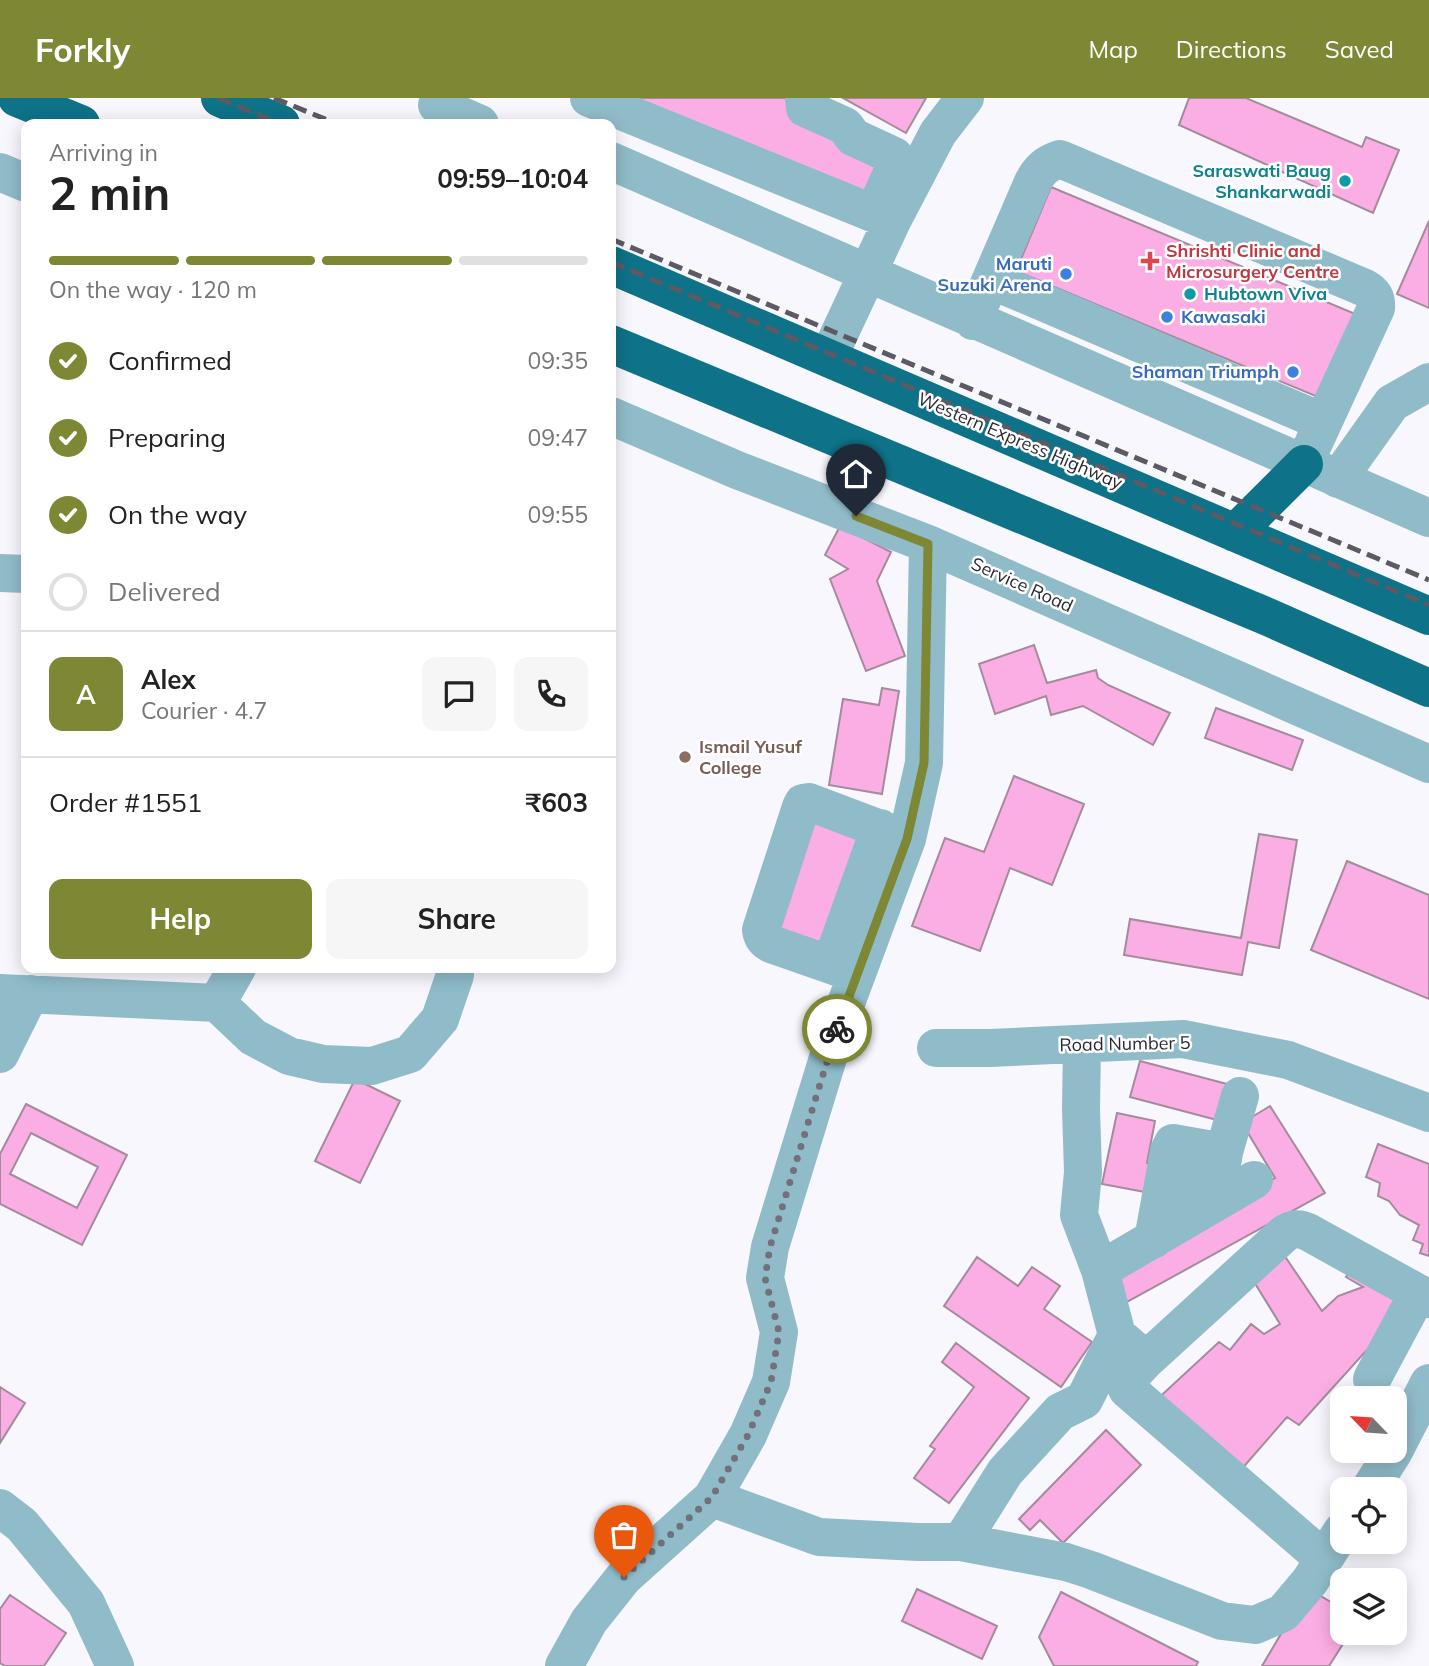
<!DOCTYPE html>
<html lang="en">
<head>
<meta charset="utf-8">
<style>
  body { margin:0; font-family:Mulish,sans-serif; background:#f6f6f6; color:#222; height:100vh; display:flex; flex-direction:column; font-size:26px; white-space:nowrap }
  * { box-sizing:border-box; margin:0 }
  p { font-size:23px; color:#767676 }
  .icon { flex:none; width:38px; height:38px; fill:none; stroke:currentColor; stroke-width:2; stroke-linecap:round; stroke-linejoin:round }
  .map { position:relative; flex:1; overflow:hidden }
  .panel { position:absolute; left:21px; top:21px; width:595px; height:854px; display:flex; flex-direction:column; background:#fff; border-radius:14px; box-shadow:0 4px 18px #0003 }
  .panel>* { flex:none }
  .needle { width:46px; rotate:295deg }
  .fabs { position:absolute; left:1330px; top:1288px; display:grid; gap:14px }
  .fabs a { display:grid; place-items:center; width:77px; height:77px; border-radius:14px; background:#fff; box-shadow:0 4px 18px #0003; font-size:35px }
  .pin { position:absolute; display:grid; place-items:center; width:60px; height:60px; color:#fff; margin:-72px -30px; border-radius:50% 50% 50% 0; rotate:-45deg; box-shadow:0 0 7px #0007 }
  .pin .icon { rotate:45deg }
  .courier { position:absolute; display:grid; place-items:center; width:70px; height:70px; margin:-35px; border:5px solid #7e8733; border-radius:50%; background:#fff; color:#222; box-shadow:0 2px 9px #0007 }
  .overview em { font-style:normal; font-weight:700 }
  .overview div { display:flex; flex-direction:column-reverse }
  .overview { display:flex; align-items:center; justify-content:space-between; height:119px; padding:0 28px }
  h1 { font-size:46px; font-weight:700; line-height:52px }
  .bar { display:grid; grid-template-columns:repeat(4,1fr); gap:10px 7px; align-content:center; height:84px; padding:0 28px }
  .bar i { height:9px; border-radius:5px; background:#e0e0e0 }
  .bar .current { background:#7e8733 }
  .bar p { grid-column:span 4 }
  .line { display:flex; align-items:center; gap:18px; padding:0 28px; border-top:2px solid #e0e0e0 }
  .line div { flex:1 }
  .round { display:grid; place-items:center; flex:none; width:74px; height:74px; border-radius:14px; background:#f6f6f6 }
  ol { padding:0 28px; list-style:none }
  li { display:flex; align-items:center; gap:21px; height:77px }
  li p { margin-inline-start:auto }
  li .icon { padding:7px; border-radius:50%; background:#7e8733; color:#fff; stroke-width:4 }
  li:last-child { color:#767676 }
  li i { width:38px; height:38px; border:4px solid #e0e0e0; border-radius:50% }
  .cta { display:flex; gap:14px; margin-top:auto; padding:14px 28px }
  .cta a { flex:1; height:80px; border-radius:14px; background:#7e8733; color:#fff; font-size:28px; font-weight:700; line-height:80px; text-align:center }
  .cta a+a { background:#f6f6f6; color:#222 }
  header { display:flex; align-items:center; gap:42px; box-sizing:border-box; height:98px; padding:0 35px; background:#7e8733; color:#fff }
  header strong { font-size:33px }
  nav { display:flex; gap:38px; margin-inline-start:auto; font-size:24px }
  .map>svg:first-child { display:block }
</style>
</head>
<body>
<header>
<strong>Forkly</strong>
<nav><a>Map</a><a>Directions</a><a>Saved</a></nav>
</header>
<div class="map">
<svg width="1429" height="1568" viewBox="0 0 1429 1568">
  <rect width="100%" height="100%" fill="#f8f7fd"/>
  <path fill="#fbaee3" stroke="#a48b9c" stroke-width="2" fill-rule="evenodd" d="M616,0H795L886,66L870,104Z
    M843,0H926L906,35Z
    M1189,0H1246L1362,49L1366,39L1399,52L1373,115L1179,27Z
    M1051,89L1365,220L1330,304L1016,173Z
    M1429,123V210L1397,196Z
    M840,428L891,454L877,483L905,558L866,573L830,481L848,471L825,457Z
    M1034,547L1047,585L1096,572L1098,580L1108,587L1170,615L1153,647L1083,608L1051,617L1046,598L995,616L979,566Z
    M882,590L899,593L882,696L829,687L843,601L879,607Z
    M1216,610L1303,642L1292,672L1205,640Z
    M1014,678L1084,706L1052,787L1010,770L980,853L912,828L945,740L984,754Z
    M808,712L870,733L831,848L769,827Z
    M1259,736L1297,742L1279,850L1248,844L1242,877L1124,857L1130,821L1241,840Z
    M1347,763L1429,797V901L1311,852Z
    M1140,963L1227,986L1217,1022L1130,999Z
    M355,981L400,1003L360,1085L315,1063Z
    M26,1006L127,1057L82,1147L0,1106V1056ZM31,1035L98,1069L77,1110L10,1076Z
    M1270,1008L1325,1095L1127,1204L1110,1171L1275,1080L1242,1025Z
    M1117,1015L1155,1023L1147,1065H1151L1145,1094L1102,1086Z
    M1378,1046L1429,1066V1158L1420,1155L1423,1146L1413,1142L1419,1127L1400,1117L1389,1103L1378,1098L1380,1085L1366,1079Z
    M1282,1154L1322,1213L1338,1198L1363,1189L1346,1179L1355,1165L1414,1200L1299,1327L1287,1319L1233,1381L1151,1307L1219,1244L1230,1252L1251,1226L1264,1236L1280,1226L1248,1174Z
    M977,1159L1018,1188L1032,1169L1060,1188L1044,1211L1092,1244L1061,1289L944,1208Z
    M956,1245L1029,1300L949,1405L914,1380L935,1351L930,1348L974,1289L942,1264Z
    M0,1289L25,1305L0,1345Z
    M1106,1332L1141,1367L1063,1445L1040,1422L1030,1432L1019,1421Z
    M1308,1490L1342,1511V1535H1350L1329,1568H1262Z
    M917,1491L997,1528L982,1561L902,1523Z
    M1061,1494L1198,1564L1196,1568H1054L1039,1539Z
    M10,1497L66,1535L44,1568H5L0,1565V1511Z"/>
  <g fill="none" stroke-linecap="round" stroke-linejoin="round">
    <path stroke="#90bcc9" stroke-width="38" d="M589,0L892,123
      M804,0L805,10L845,28L853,39L894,58L896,66L878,106
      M437,7L480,26
      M611,63L1429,420
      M0,74L26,85
      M991,182L1323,324
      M973,223L1033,84C1040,71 1046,66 1060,61L1365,190C1374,195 1377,200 1376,210L1304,366
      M828,260L892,123L938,35L965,0
      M611,318L737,372L928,446L1429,666
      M1338,381L1392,305L1429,284
      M0,475L26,476
      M831,866L880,730
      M857,876L771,846C765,843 762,840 761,832L801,709L803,705L809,704L907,741
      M0,895L217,905L253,939L289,958L323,966L372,968L410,956L440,921L455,877L454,870
      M217,905L237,870
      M936,950H990L1183,941L1288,962L1429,1015
      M0,956L30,896
      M1224,1054L1240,998
      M1153,1142L1169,1053L1173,1045L1224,1054L1223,1061L1219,1066L1162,1095
      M1100,1172L1254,1082
      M1117,1237L1146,1262L1284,1136C1293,1130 1299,1130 1308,1134L1429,1201
      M1146,1262L1126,1283L1127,1291L1324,1461
      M1372,1281L1418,1195
      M1395,1351L1429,1285
      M1370,1391L1394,1353
      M712,1400L819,1439L918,1444H961L1005,1374L1060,1314L1084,1302L1117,1237L1100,1172L1079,1117L1083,1074L1081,1011L1082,946
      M0,1410L22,1427L86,1505L115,1568
      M961,1444L1066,1464L1091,1472L1222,1523L1255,1527L1283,1515L1310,1483L1342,1433
      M564,1568L589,1523L624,1479L712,1400L748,1337L771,1284L779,1234L765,1180L770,1149L839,924L907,741L924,665L928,446"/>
    <path stroke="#0e7288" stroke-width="38" d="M17,0L81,26
      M220,0L281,26
      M611,167L1429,518
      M611,246L1268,519L1429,590
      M1235,435L1304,366"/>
    <path stroke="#5c5a64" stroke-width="5" stroke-dasharray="14 7" stroke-linecap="butt" d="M218,0L281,26
      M274,0L337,26
      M611,141L1429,482
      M611,164L1429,507"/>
  </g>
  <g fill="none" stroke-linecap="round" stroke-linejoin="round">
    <path stroke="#72707a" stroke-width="7" stroke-dasharray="0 12.6" d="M624,1479L712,1399L748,1337L771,1284L779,1234L765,1180L770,1149L837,931"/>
    <path stroke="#7e8733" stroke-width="9" d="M837,931L907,741L924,665L928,446L856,418"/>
  </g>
  <g fill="#0f9aa8" stroke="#fff" stroke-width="2.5">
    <circle cx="1345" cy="83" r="7"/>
    <circle cx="1190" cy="196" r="7"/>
  </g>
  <path fill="#e0444e" stroke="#fff" stroke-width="2.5" d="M1146.5 152.5h7v7h7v7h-7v7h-7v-7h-7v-7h7z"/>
  <g fill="#3f7fe0" stroke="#fff" stroke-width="2.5">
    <circle cx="1066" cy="176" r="7"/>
    <circle cx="1167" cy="219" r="7"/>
    <circle cx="1293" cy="274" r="7"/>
  </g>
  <circle fill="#8d6e63" stroke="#fff" stroke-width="2.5" cx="685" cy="659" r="7"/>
  <g text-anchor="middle" stroke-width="5" stroke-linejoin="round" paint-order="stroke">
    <g font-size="18" font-weight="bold" fill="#0d838f" stroke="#fff" text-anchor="end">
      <text x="1331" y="79">Saraswati Baug<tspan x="1331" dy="21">Shankarwadi</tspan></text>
      <text x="1204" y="202" text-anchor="start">Hubtown Viva</text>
    </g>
    <g font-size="18" font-weight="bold" fill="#be3a42" stroke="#fff" text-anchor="start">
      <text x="1166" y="159">Shrishti Clinic and<tspan x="1166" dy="21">Microsurgery Centre</tspan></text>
    </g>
    <g font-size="18" font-weight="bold" fill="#366cbe" stroke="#fff" text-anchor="end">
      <text x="1052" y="172">Maruti<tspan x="1052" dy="21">Suzuki Arena</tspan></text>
      <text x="1181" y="225" text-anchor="start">Kawasaki</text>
      <text x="1279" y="280">Shaman Triumph</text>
    </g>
    <g font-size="18" fill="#2a2833" stroke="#fff">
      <text transform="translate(1020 343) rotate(23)" y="6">Western Express Highway</text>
      <text transform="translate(1022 487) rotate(24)" y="6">Service Road</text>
      <text transform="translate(1125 946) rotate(-1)" y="6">Road Number 5</text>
    </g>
    <g font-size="18" font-weight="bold" fill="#785e54" stroke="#fff" text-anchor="start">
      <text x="699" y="655">Ismail Yusuf<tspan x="699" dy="21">College</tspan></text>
    </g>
  </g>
</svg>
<div class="fabs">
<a><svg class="needle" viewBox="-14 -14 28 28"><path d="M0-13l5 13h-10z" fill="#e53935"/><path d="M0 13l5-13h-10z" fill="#767676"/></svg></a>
<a><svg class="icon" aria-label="locate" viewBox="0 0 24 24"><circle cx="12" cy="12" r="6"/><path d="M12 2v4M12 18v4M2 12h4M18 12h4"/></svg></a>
<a><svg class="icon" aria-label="layers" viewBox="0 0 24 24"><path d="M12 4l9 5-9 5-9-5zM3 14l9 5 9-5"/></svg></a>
</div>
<div class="pin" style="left:624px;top:1479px;background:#ea580c"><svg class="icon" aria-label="bag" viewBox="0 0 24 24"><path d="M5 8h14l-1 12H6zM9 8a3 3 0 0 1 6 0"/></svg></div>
<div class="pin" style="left:856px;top:418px;background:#1f2937"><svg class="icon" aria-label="home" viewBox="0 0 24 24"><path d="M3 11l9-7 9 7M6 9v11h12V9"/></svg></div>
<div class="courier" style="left:837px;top:931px"><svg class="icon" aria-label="bike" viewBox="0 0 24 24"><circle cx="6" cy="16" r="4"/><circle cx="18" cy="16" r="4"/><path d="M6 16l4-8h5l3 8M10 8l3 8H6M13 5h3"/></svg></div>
<section class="panel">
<div class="overview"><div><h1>2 min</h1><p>Arriving in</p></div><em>09:59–10:04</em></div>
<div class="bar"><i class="current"></i><i class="current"></i><i class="current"></i><i></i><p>On the way · 120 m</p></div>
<ol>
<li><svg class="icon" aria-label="check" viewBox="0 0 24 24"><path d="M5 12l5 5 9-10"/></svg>Confirmed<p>09:35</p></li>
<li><svg class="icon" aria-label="check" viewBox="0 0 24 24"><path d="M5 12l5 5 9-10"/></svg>Preparing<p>09:47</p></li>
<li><svg class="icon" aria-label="check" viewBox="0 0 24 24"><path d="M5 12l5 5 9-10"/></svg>On the way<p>09:55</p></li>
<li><i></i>Delivered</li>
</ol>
<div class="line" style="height:126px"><b class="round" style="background:#7e8733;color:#fff">A</b><div><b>Alex</b><p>Courier · 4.7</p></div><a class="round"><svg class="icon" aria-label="chat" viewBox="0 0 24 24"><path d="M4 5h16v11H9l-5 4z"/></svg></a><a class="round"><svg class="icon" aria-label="phone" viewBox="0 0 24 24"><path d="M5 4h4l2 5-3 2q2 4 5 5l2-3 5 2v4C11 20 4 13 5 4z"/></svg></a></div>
<div class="line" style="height:91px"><div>Order #1551</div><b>₹603</b></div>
<div class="cta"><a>Help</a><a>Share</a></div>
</section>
</div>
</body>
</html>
